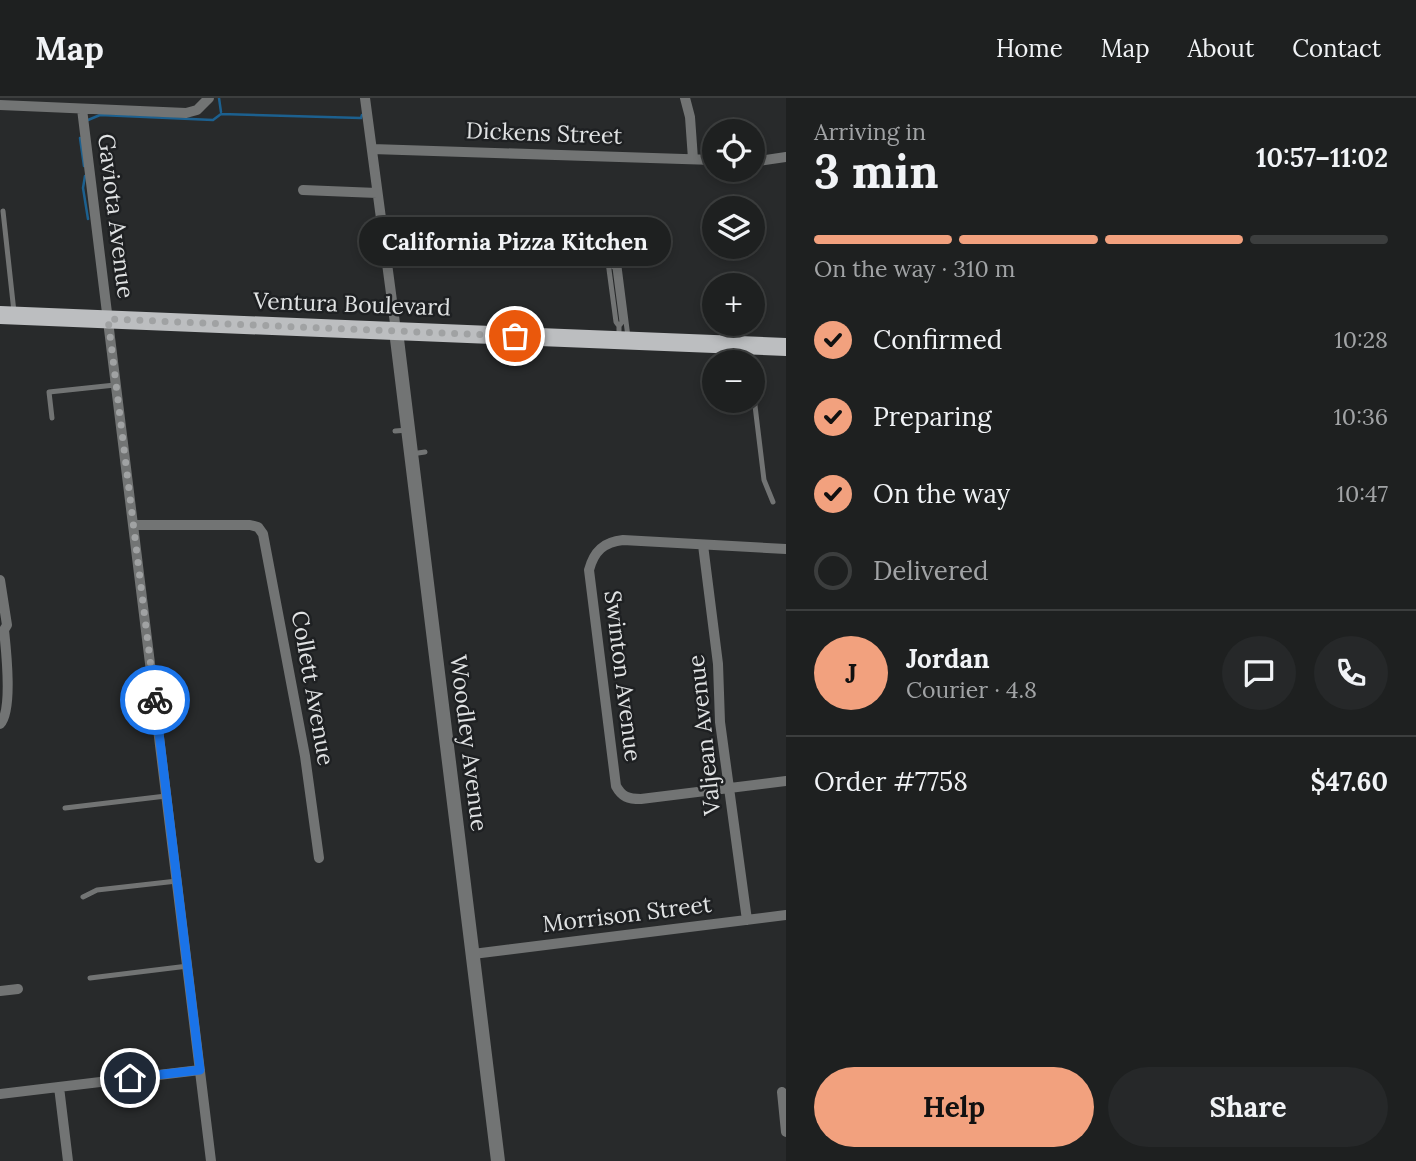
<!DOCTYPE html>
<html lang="en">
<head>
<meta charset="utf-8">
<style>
  body { margin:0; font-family:Lora,serif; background:#262829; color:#f1f3f6; height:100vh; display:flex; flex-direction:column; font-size:26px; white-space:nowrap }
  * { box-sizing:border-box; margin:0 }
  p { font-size:23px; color:#a1a3a5 }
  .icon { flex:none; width:38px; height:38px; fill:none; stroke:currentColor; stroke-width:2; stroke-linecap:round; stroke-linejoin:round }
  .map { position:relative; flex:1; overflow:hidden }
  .details { display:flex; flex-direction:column; background:#1e2020; width:630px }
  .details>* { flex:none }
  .tools { position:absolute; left:702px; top:21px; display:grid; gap:14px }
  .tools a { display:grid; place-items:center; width:63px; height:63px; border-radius:50%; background:#1e2020; box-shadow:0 4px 10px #0003,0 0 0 2px #3c3e3e; font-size:35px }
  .pin { position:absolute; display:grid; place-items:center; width:60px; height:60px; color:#fff; margin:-30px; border:4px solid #fff; border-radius:50%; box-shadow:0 2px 7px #0007 }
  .courier { position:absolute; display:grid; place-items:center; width:70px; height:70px; margin:-35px; border:5px solid #1a73e8; border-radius:50%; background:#fff; color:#222; box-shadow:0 2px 9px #0007 }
  .bubble { position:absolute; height:49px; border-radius:24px; background:#1e2020; box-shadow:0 4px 10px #0003,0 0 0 2px #3c3e3e; font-size:23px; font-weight:800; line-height:49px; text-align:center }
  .headline em { font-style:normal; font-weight:800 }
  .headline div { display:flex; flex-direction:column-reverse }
  .headline { display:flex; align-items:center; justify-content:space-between; height:119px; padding:0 28px }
  h1 { font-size:46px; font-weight:800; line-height:52px }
  .bar { display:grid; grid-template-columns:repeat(4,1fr); gap:10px 7px; align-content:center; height:84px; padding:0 28px }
  .bar i { height:9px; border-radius:5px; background:#3c3e3e }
  .bar .selected { background:#f2a17e }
  .bar p { grid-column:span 4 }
  .line { display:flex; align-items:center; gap:18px; padding:0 28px; border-top:2px solid #3c3e3e }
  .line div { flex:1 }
  .round { display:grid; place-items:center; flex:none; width:74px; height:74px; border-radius:37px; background:#262829 }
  ol { padding:0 28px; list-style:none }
  li { display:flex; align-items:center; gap:21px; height:77px }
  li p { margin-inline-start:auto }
  li .icon { padding:7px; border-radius:50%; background:#f2a17e; color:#111; stroke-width:4 }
  li:last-child { color:#a1a3a5 }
  li i { width:38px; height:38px; border:4px solid #3c3e3e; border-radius:50% }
  .cta { display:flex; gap:14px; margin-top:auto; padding:14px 28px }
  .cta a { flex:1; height:80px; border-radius:42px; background:#f2a17e; color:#111; font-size:28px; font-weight:800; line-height:80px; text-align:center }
  .cta a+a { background:#262829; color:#f1f3f6 }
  header { display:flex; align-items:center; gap:42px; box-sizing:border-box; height:98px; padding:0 35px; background:#1e2020; border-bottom:2px solid #3c3e3e }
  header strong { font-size:33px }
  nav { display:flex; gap:38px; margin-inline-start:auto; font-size:24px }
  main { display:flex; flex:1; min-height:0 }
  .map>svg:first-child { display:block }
</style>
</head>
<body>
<header>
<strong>Map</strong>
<nav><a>Home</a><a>Map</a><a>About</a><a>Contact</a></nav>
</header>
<main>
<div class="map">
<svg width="786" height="1063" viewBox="0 0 786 1063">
  <rect width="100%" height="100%" fill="#282a2b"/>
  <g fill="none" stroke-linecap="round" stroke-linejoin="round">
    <path stroke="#1c608f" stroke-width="2.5" d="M219,0L221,14
      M88,22L100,17L213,22L221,16L361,20L362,17
      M80,40L84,68
      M85,78L83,90L88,121"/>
    <path stroke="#727474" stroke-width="5" d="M3,113L14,214
      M608,164L615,170L622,224L619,228V239
      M608,164L616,224L619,228
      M628,239L616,145L623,135H659
      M751,250V264
      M752,283L764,382L773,404
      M52,320L49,294L115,287
      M395,333L408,332
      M411,356L425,354
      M65,710L166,698
      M83,799L97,792L177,783
      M90,880L188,868"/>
    <path stroke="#727474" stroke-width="10" d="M365,0L396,233
      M685,0L690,19L693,61
      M0,7L186,15L197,12L209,0
      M82,11L211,1063
      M372,51L714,62
      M752,64L786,59
      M303,92L377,95
      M134,427H250L258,429L263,436L305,658L319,760
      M703,447L718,566L720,624L747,822
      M786,451L623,442C604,444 594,453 589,472L616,688C622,699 628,701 641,701L786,683
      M0,482L7,527L4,532C6,551 13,613 0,626
      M473,856L786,817
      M0,893L18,891
      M59,989L68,1063
      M782,994L786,1034
      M0,996L200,972"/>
    <path stroke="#727474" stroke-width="14" d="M396,233L498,1063"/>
    <path stroke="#bcbec0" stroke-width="18" d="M0,217L786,249"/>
  </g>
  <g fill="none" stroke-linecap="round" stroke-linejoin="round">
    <path stroke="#a0a2a3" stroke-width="7" stroke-dasharray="0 12.6" d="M155,602L108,221L515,238"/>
    <path stroke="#1a73e8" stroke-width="9" d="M130,980L200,972L155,602"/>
  </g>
  <g text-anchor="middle" stroke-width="5" stroke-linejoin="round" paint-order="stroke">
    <g font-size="23" fill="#e0e2e3" stroke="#1e2022">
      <text transform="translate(544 35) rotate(2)" y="8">Dickens Street</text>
      <text transform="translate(116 118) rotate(83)" y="8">Gaviota Avenue</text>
      <text transform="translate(352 206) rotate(2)" y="8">Ventura Boulevard</text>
      <text transform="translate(623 578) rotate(83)" y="8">Swinton Avenue</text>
      <text transform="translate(313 590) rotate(80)" y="8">Collett Avenue</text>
      <text transform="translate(704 637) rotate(-96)" y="8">Valjean Avenue</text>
      <text transform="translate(469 645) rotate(83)" y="8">Woodley Avenue</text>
      <text transform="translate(627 816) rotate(-7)" y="8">Morrison Street</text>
    </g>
  </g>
</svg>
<div class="tools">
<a><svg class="icon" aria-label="locate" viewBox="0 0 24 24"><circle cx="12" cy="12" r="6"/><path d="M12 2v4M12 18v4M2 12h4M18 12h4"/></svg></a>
<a><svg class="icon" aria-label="layers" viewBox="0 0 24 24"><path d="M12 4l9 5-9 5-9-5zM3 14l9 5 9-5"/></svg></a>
<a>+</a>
<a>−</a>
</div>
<div class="pin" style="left:515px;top:238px;background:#ea580c"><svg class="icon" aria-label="bag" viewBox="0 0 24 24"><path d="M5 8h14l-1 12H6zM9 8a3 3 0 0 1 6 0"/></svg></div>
<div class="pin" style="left:130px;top:980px;background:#1f2937"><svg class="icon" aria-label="home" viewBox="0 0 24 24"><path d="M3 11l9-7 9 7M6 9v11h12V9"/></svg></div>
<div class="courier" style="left:155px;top:602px"><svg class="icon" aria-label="bike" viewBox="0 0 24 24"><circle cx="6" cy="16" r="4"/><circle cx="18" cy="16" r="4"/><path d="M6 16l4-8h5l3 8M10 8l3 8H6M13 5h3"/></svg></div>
<div class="bubble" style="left:359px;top:119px;width:312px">California Pizza Kitchen</div>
</div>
<section class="details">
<div class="headline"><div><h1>3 min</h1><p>Arriving in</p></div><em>10:57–11:02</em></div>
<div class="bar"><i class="selected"></i><i class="selected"></i><i class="selected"></i><i></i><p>On the way · 310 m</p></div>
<ol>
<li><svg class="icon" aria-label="check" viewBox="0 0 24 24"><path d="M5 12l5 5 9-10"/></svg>Confirmed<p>10:28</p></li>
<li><svg class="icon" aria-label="check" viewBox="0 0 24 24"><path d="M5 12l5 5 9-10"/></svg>Preparing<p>10:36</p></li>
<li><svg class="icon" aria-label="check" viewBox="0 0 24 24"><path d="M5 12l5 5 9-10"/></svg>On the way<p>10:47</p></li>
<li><i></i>Delivered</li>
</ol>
<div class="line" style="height:126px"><b class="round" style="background:#f2a17e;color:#111">J</b><div><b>Jordan</b><p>Courier · 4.8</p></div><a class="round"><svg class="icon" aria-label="chat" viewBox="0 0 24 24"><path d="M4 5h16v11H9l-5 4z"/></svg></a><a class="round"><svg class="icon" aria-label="phone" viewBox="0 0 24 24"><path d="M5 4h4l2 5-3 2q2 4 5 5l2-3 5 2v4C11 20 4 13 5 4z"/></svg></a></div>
<div class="line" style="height:91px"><div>Order #7758</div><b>$47.60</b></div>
<div class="cta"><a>Help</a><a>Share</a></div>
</section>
</main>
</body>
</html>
